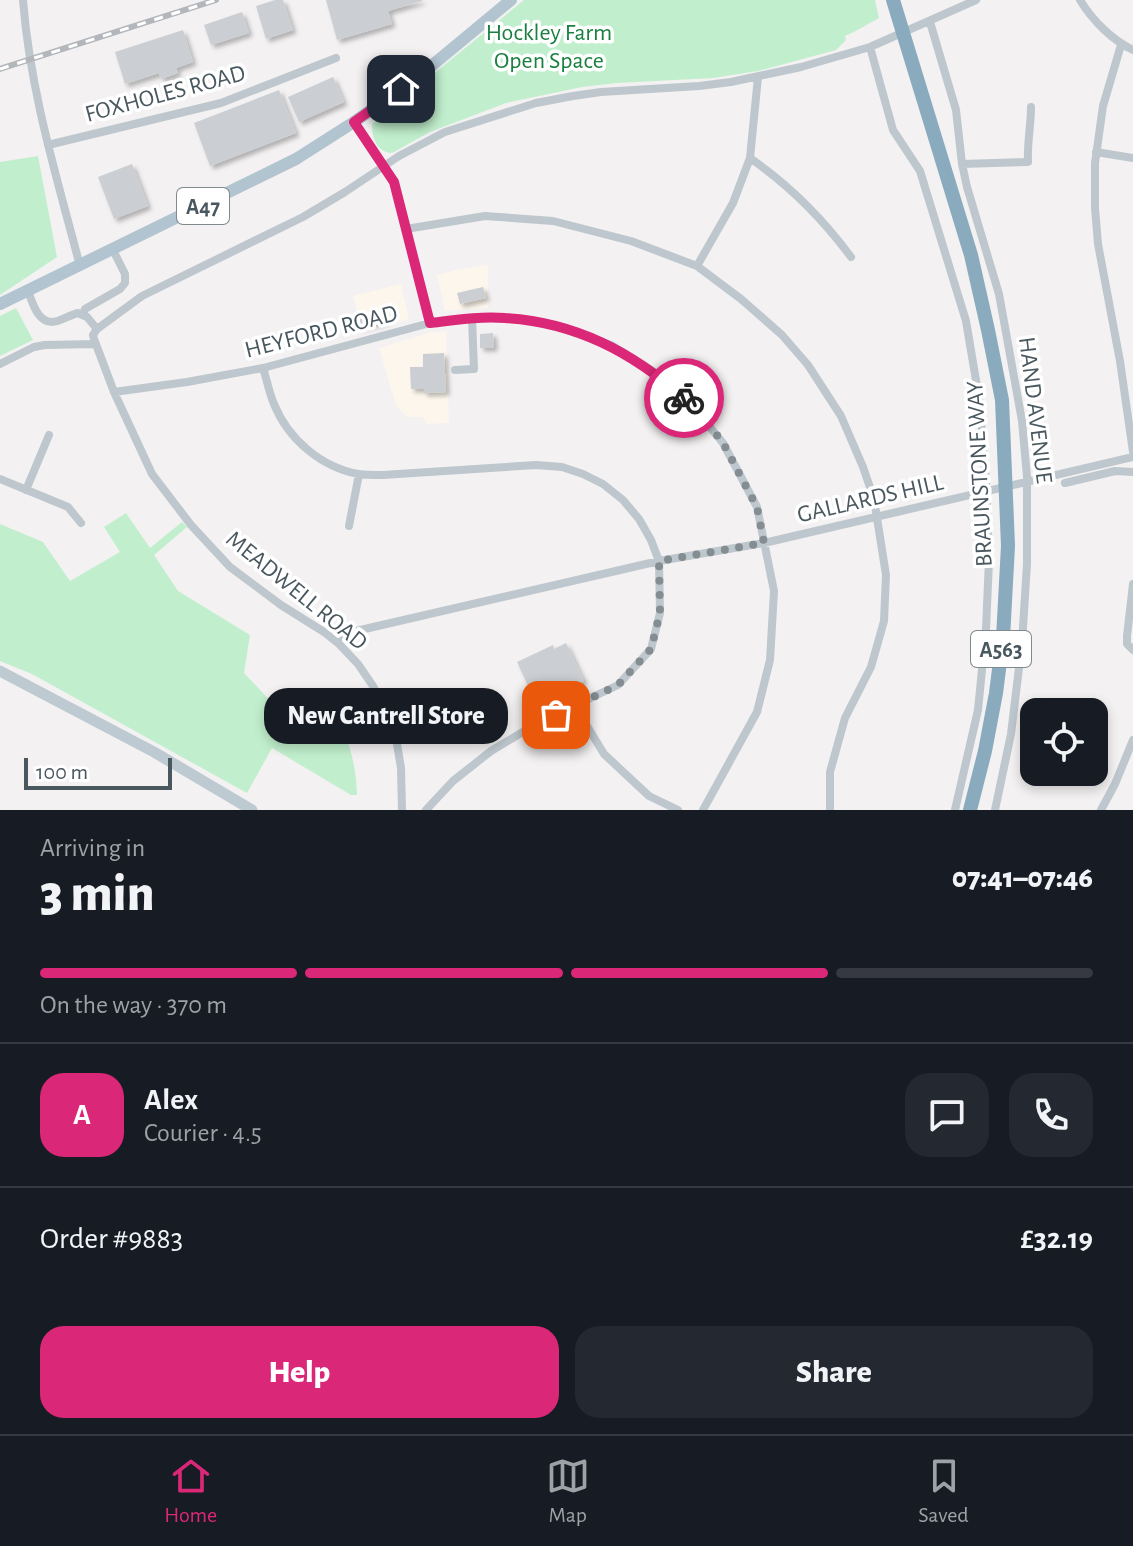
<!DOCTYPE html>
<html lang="en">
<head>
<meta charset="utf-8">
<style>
  body { margin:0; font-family:"Alegreya Sans",sans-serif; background:#242831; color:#f1f3f6; height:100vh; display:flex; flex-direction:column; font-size:30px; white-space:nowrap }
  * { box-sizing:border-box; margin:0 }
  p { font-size:26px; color:#9ea1a6 }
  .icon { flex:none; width:44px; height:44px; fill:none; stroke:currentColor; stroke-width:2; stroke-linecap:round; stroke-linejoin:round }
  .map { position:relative; height:810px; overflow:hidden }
  .details { display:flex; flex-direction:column; background:#171b24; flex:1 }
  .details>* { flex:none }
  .fabs { position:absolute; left:1020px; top:698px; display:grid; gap:16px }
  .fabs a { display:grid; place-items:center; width:88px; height:88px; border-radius:16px; background:#171b24; box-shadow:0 4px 12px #0003; font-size:40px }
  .scale { position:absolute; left:24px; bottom:20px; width:148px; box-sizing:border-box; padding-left:8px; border:4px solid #49575e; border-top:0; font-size:22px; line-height:28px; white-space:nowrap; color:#49575e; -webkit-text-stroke:6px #fff; paint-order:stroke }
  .pin { position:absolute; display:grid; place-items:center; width:68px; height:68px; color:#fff; margin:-34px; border-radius:16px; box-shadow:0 4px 12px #0006 }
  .courier { position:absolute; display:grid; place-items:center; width:80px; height:80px; margin:-40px; border:6px solid #db2777; border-radius:50%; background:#fff; color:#222; box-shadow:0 2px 10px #0007 }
  .bubble { position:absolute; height:56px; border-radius:24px; background:#171b24; box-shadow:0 4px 12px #0003; font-size:26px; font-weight:800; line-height:56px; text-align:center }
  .overview em { font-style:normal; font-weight:800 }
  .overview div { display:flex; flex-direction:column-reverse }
  .overview { display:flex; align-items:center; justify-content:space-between; height:136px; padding:0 40px }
  h1 { font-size:52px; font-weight:800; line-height:60px }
  .bar { display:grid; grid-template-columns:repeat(4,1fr); gap:12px 8px; align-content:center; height:96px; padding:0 40px }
  .bar i { height:10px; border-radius:6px; background:#363941 }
  .bar .on { background:#db2777 }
  .bar p { grid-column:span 4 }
  .line { display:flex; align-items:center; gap:20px; padding:0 40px; border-top:2px solid #363941 }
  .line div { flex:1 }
  .round { display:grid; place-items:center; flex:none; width:84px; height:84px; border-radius:24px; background:#242831 }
  .button { display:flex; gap:16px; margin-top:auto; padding:16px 40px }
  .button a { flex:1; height:92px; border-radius:24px; background:#db2777; color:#fff; font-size:32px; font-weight:800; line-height:92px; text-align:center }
  .button a+a { background:#242831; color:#f1f3f6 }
  .tab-bar { display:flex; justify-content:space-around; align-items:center; height:112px; border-top:2px solid #363941; background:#171b24; font-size:22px; color:#9ea1a6 }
  .tab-bar a { display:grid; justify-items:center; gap:4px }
  .tab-bar .on { color:#db2777 }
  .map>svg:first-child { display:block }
</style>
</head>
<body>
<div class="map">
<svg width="1133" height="810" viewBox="0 0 1133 810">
  <defs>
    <filter id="shadow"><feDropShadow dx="3.5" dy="3.5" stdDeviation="2" flood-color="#0004"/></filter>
  </defs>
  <rect width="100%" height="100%" fill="#f3f1f1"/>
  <path fill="#fcf6ec" d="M488,265V308L445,311L437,275L457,270Z
    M401,284L409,319L362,333L353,296Z
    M446,331L449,423L427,424L423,417H407L396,406L379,348L432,332Z"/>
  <path fill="#c1efcd" d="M524,0H875L879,18C867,24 857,31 845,36L846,40L836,50L758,71L713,78L617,83L582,87L506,103L430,132L392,153C376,152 372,137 372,124Z
    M38,156L57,257L0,295V162Z
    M16,308L33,340L0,356V316Z
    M126,513L150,548L182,522L187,527L154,555L178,591L250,635L244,673L277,708C292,720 318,717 335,714C350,740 356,766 357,795H351L272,748L247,793L32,674L0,661V524L43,542L70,581L120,552L104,527Z"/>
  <path fill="#cbcfd3" filter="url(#shadow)" d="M275,0H283L293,30L266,39L256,6Z
    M326,0H422V1L388,11L392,24L337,40Z
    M242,12L249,33L211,45L204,25Z
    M183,30L193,62L176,68L178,73L161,79L159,73L125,84L115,52Z
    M333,77L344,102L299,122L288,97Z
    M279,90L296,133L210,166L194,123Z
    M132,164L148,206L114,219L98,177Z
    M483,287L486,298L460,304L457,293Z
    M384,310L386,321L360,327L357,316Z
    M493,333L494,348H480V334Z
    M444,353L446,392L424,393V389H411L410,367H423V354Z
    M566,643L584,681L536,703L517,662L553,645L554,649Z"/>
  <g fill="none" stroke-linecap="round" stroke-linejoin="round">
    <path stroke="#bdc7cd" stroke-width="8" d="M23,0C30,91 57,178 80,266
      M1080,0C1092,20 1112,40 1133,50
      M930,22L956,110L962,164L967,187L999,294L1022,421L1027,477V564L1022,643L1011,734L995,810
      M1121,45L1103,106L1095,163V208L1098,244L1120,361L1133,452
      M870,47L893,130L920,171L966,321L979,398L986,482L989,560L986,629L978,710L955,810
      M354,122L394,182L430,323
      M48,145L221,103L336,58
      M1096,152L1133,158
      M750,158C789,185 823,219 851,257
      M962,164L1028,162C1027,143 1031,126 1031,107
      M406,229L485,216L553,221L631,241L697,266L741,299L782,335L808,365L841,416L863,467L874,499L886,575L884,621L871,667L845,718L830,772V810
      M697,266L733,203L750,158L758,77
      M28,291C32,301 37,322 52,322C60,322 69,315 78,313L87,317L97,329
      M83,315L85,309L120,289L125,283V274L113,250
      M97,329L142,296L303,217L345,192L399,156L445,132L536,103L573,96L601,92L699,86L731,82L801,67L870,47L976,0
      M97,329L93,335L94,339L114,392L152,474L191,525L230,567L281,605L324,632L339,644L358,664L373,686L391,725L397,744L401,768L402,810
      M0,364L34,347L45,345L96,344
      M263,368C267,380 269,393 274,404C288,439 321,467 358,474C366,475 375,475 383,475L536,465L562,467L583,474L603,484L623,500L639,519L651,540L659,561L660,613L651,649L618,685L536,724L491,751L453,781L426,810
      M455,370L474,369L472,318
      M114,392L187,382L263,368L430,323L472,318L503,317L536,321L561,328L611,345L651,370L690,403L723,443L757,507L774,591L770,660L757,712L703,810
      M0,479L68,507L81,523
      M1065,483L1115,471L1133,472
      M26,490L49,435
      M349,526L359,474
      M1133,584L1127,636V644L1133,650
      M339,644L346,635L356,631L659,561L764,543L1133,457
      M575,706L604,754L649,796L678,810
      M1101,810L1115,784L1133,740"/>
    <path stroke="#bdcad2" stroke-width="11" d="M0,671L154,752L252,810"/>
    <path stroke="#b1c4cf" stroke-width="12" d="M0,304L296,159L354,122L418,77L511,0"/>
    <path stroke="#8aaabe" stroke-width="14" d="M893,0L971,255L988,330L1002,400L1008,546L1003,638L996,693L985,751L970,810"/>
    <g stroke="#b3b7bb" stroke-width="6">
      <path id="rail" d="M0,69L216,0"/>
    </g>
    <use href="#rail" stroke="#fff" stroke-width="3" stroke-dasharray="9" stroke-linecap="butt"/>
  </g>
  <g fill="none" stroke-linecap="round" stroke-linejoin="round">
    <path stroke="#848d91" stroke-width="8" stroke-dasharray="0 14.4" d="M556,715L618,685L651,649L660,613L659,561L764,543L757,507L723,443L706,421L684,398"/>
    <path stroke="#db2777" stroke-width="10" d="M401,89L354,122L394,182L430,323C455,320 480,316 505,318C575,322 632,352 684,398"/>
  </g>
  <g text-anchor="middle" stroke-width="7" stroke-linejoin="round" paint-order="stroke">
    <g fill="#fff" stroke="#80898e" stroke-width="2">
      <rect x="177" y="188" width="52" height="36" rx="6"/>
      <rect x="971" y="631" width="60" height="36" rx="6"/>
    </g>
    <g font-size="22" font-weight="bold" fill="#49575e">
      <text x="203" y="214">A47</text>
      <text x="1001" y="657">A563</text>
    </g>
    <g font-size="24" fill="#19803f" stroke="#fff">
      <text x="549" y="40">Hockley Farm<tspan x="549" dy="28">Open Space</tspan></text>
    </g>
    <g font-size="24" fill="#49575e" stroke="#fff">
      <text transform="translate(165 93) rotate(-15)" y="8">FOXHOLES ROAD</text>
      <text transform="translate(321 331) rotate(-14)" y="8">HEYFORD ROAD</text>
      <text transform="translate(1036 410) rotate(83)" y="8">HAND AVENUE</text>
      <text transform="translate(979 474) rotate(-93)" y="8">BRAUNSTONE WAY</text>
      <text transform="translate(870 498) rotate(-13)" y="8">GALLARDS HILL</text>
      <text transform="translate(297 590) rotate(39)" y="8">MEADWELL ROAD</text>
    </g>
  </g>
</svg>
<div class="fabs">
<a><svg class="icon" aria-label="locate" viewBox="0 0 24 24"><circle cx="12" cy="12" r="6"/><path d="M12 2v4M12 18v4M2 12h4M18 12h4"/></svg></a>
</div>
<div class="scale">100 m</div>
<div class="pin" style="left:556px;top:715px;background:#ea580c"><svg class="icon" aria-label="bag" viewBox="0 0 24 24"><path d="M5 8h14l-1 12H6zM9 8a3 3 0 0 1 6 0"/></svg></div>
<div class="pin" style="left:401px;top:89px;background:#1f2937"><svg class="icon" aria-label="home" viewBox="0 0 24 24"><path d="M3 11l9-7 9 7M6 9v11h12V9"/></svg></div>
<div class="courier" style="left:684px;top:398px"><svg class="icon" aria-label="bike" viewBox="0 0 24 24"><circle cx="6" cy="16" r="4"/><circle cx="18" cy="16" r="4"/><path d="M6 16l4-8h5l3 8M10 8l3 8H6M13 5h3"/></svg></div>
<div class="bubble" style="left:264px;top:688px;width:244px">New Cantrell Store</div>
</div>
<section class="details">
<div class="overview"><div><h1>3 min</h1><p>Arriving in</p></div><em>07:41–07:46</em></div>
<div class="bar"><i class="on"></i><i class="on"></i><i class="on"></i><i></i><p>On the way · 370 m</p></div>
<div class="line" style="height:144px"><b class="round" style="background:#db2777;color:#fff">A</b><div><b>Alex</b><p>Courier · 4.5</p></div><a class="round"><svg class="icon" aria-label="chat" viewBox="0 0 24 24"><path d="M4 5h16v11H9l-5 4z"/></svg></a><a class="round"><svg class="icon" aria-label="phone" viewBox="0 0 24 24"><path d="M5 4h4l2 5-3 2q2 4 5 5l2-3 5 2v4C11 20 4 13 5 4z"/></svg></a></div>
<div class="line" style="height:104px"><div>Order #9883</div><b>£32.19</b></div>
<div class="button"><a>Help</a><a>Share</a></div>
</section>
<nav class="tab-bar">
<a class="on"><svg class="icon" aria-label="home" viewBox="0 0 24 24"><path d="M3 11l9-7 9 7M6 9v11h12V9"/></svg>Home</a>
<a><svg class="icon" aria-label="map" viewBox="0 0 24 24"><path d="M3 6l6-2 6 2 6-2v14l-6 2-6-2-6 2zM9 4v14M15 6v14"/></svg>Map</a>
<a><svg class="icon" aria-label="saved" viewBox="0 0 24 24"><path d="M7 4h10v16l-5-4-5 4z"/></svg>Saved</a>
</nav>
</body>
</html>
